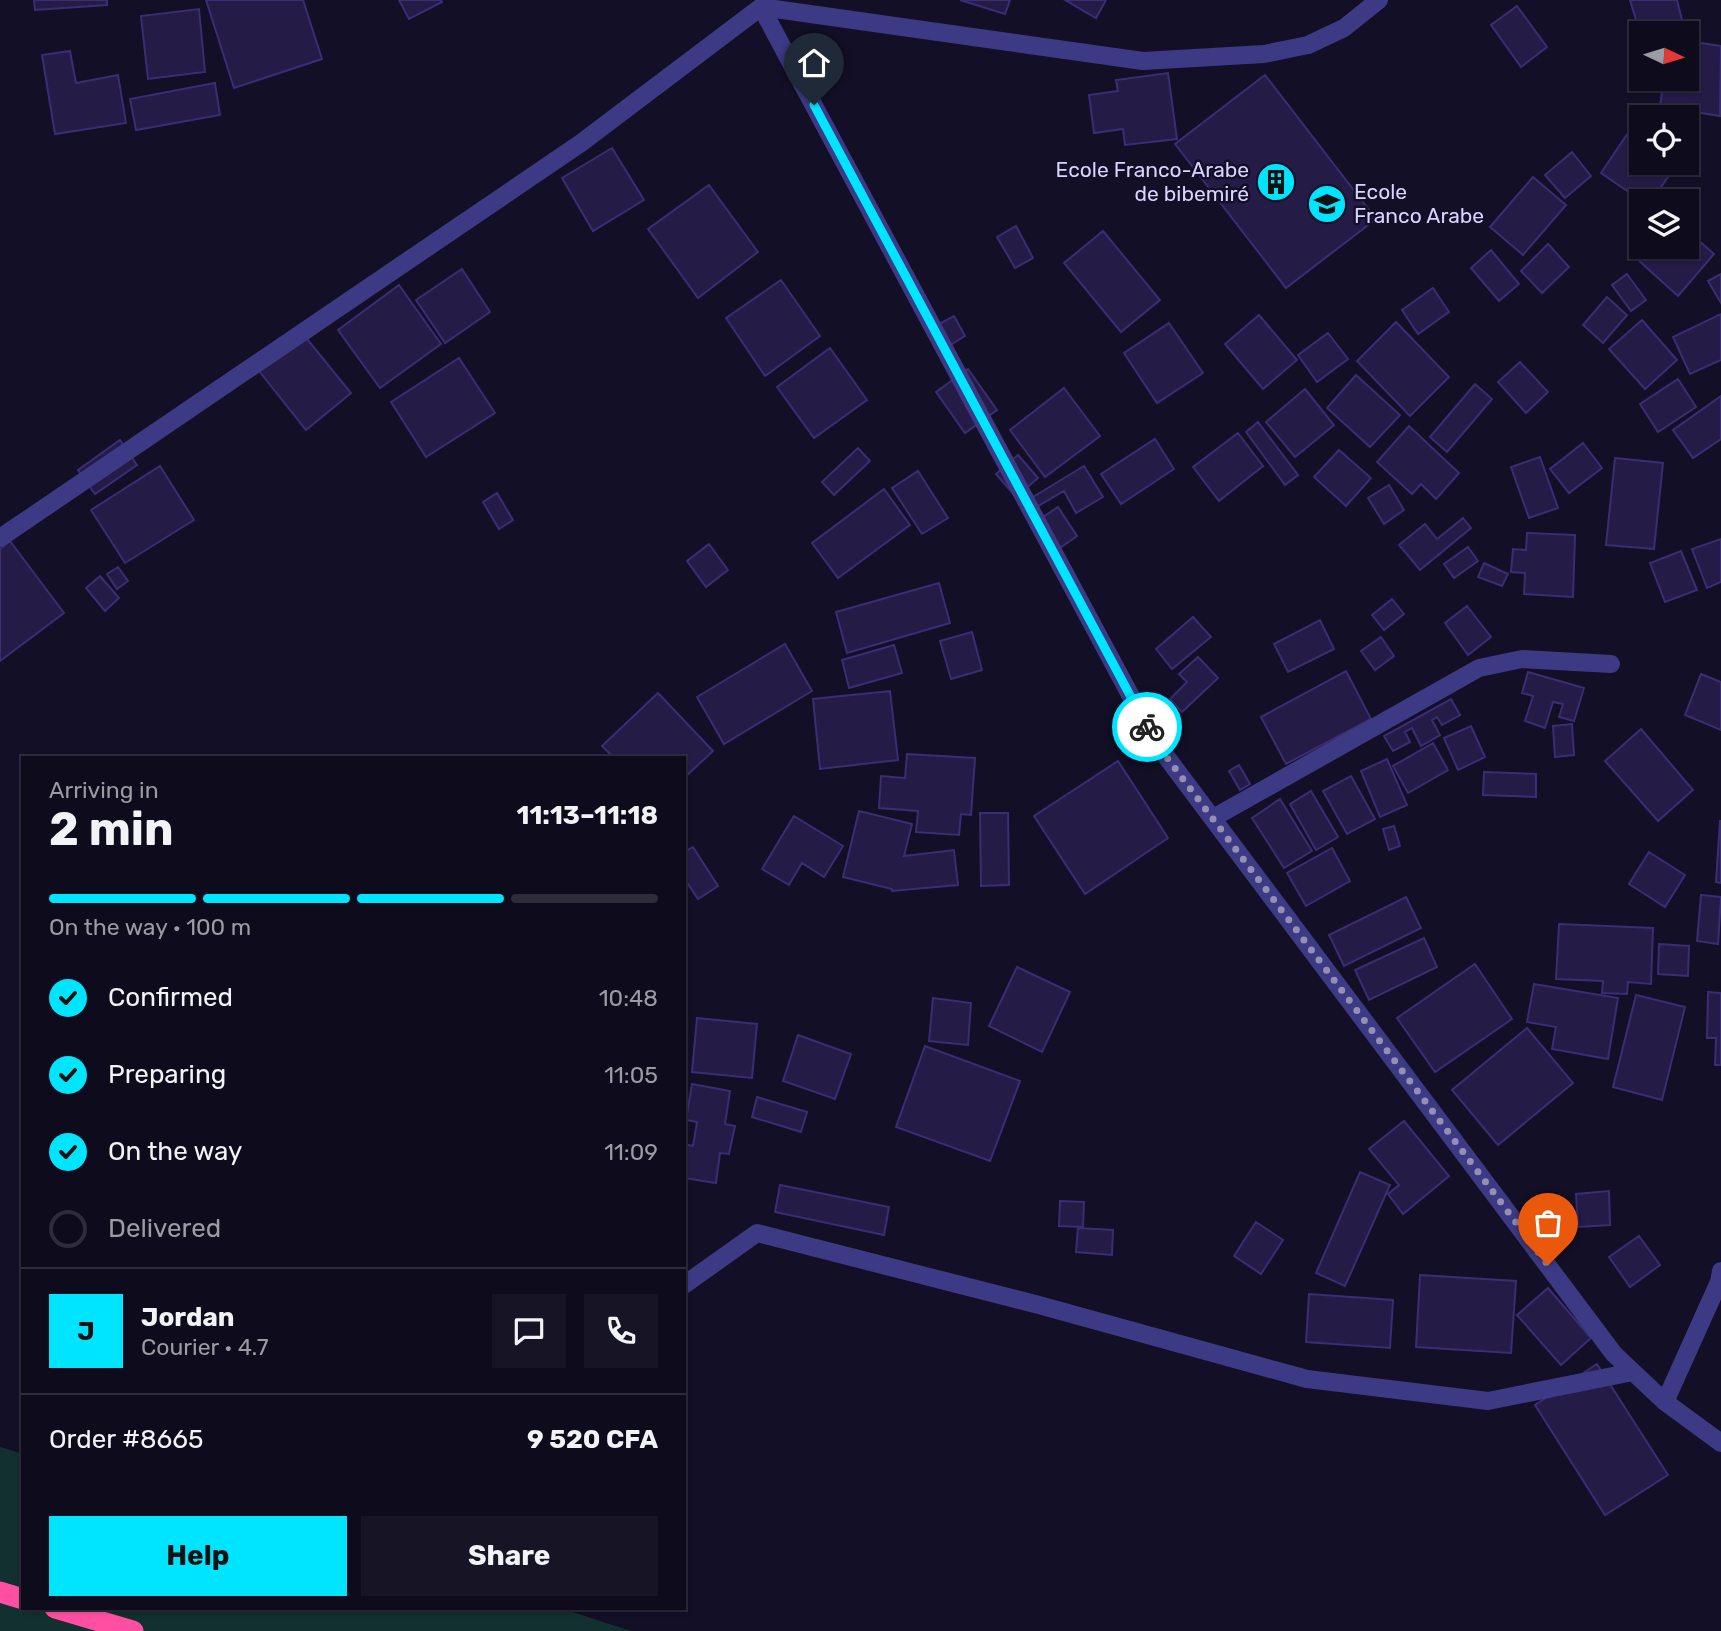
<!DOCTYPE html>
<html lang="en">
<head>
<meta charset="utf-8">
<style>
  body { margin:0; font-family:Rubik,sans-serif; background:#171425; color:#f1f3f6; height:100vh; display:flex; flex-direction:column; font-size:26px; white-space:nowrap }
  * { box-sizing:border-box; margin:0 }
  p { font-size:23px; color:#9b9ba3 }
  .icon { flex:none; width:38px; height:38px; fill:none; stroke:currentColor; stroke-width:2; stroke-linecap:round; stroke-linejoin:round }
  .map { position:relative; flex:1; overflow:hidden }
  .details { position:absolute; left:21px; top:756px; width:665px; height:854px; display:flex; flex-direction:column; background:#0e0b1c; border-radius:0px; box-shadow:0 2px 5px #0004,0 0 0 2px #2e2b3b }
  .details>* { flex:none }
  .needle { width:46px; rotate:94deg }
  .controls { position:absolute; left:1629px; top:21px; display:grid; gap:14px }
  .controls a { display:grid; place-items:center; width:70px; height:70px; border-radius:0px; background:#0e0b1c; box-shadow:0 2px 5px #0004,0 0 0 2px #2e2b3b; font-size:35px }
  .pin { position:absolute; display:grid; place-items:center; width:60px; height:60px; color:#fff; margin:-72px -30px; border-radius:50% 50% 50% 0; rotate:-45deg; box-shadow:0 0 7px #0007 }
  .pin .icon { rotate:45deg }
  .courier { position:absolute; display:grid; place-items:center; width:70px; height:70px; margin:-35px; border:5px solid #00e5ff; border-radius:50%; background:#fff; color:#222; box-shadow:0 2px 9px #0007 }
  .overview em { font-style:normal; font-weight:700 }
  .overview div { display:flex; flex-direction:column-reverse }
  .overview { display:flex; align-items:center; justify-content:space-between; height:119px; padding:0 28px }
  h1 { font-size:46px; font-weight:700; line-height:52px }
  .bar { display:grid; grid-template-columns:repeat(4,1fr); gap:10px 7px; align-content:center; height:84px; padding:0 28px }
  .bar i { height:9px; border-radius:5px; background:#2e2b3b }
  .bar .active { background:#00e5ff }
  .bar p { grid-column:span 4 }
  .line { display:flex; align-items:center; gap:18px; padding:0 28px; border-top:2px solid #2e2b3b }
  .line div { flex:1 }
  .round { display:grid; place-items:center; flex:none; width:74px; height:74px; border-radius:0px; background:#171425 }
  ol { padding:0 28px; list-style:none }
  li { display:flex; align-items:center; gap:21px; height:77px }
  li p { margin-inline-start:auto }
  li .icon { padding:7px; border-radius:50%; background:#00e5ff; color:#111; stroke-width:4 }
  li:last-child { color:#9b9ba3 }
  li i { width:38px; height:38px; border:4px solid #2e2b3b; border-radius:50% }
  .action { display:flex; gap:14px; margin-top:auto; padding:14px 28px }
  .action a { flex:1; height:80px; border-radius:0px; background:#00e5ff; color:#111; font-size:28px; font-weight:700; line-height:80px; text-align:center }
  .action a+a { background:#171425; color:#f1f3f6 }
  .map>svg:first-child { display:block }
</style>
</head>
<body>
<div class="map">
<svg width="1721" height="1631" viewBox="0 0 1721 1631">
  <rect width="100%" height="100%" fill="#130f26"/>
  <path fill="#12302f" d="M0,1447L23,1454V1608H560L631,1631H0Z"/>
  <path fill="#241b47" stroke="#3b2d73" stroke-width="2" d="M34,0H107V5L35,10Z
    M206,0H303L322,59L234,88Z
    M399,0H441L442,2L409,19Z
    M960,0H1010L1005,14Z
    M1065,0H1106L1096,18Z
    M1630,0H1677L1682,20L1640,33Z
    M1517,6L1547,47L1521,67L1491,25Z
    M199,9L205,72L148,79L141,16Z
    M1694,42L1721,46L1720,116L1695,112L1694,118L1659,113L1664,79H1687V76H1689Z
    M70,51L76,83L118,75L126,123L55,134L42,55Z
    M1168,73L1177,139L1125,145L1123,129L1094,133L1089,95L1118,91L1116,80Z
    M1265,75L1376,219L1286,288L1175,144Z
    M215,83L220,115L136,130L130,99Z
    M1632,127L1642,134V163H1678L1651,201H1642L1601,173Z
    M612,148L644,200L593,231L562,178Z
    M1572,152L1591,176L1565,198L1545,175Z
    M1533,177L1566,205L1523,255L1490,227Z
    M709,185L758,252L698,298L648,229Z
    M1016,226L1033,258L1015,268L997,237Z
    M1687,230L1714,254L1678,296L1638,260L1649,247H1687Z
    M1103,231L1160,300L1121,332L1064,263Z
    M1548,244L1569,267L1542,293L1521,271Z
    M1491,250L1519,284L1499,301L1471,268Z
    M462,269L490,312L445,343L416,300Z
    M1627,274L1646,300L1631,311L1612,285Z
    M1721,274V303L1708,281Z
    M781,280L820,336L765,376L726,318Z
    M399,285L441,344L380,388L338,330Z
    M1433,288L1449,312L1418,334L1402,310Z
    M1607,297L1627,315L1603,343L1583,325Z
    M1721,314V360L1690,374L1673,337Z
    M1259,315L1297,360L1263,389L1225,344Z
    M954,316L965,336L947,347L935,326Z
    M1642,320L1677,360L1645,389L1609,349Z
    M1396,322L1449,377L1410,416L1357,361Z
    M1169,323L1203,373L1157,403L1124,353Z
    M1328,333L1348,359L1317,382L1298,355Z
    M303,334L351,393L306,430L259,371Z
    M830,348L867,400L814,438L777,387Z
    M459,358L495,413L426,457L391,402Z
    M1520,362L1548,392L1526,413L1498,382Z
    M968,369L997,410L965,433L936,392Z
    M1356,375L1400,415L1370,447L1327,408Z
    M1678,379L1696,407L1658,432L1640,404Z
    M1475,384L1492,399L1447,452L1430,437Z
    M1064,388L1100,436L1045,477L1010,430Z
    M1305,389L1334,425L1295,457L1266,422Z
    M1721,396V439L1693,458L1673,430Z
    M1258,422L1298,475L1285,485L1246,432Z
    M1409,426L1459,473L1436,499L1421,484L1412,494L1377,462Z
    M1238,433L1263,466L1219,501L1193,467Z
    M1155,439L1174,469L1121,504L1101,474Z
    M120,440L137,465L95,494L78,470Z
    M1583,443L1602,468L1569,493L1550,469Z
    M858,448L870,461L834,495L822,482Z
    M1339,450L1371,478L1346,506L1314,477Z
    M1018,455L1038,478L1016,497L996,474Z
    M1540,457L1558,508L1529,518L1511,467Z
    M1615,458L1663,463L1654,549L1606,545Z
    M160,466L194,520L125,563L91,510Z
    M1084,466L1103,497L1076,513L1064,491L1033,509L1028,500Z
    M918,471L948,518L922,534L892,488Z
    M1389,485L1404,510L1384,524L1368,498Z
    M884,489L910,525L838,578L812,543Z
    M497,493L513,520L499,529L483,502Z
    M1058,507L1077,536L1051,554L1031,525Z
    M1463,518L1471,528L1420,570L1399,545L1425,524L1437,539Z
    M1527,533L1575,535L1573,597L1524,594L1525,573L1511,572L1513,549L1526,550Z
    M1721,539V582L1707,588L1692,549Z
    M10,541L64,613L0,661V549Z
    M709,544L728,570L706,587L687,561Z
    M1468,547L1478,561L1454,578L1444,564Z
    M1681,551L1697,590L1665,602L1650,563Z
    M1484,563L1508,574L1502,586L1478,577Z
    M118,567L128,581L117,589L107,574Z
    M100,576L119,598L105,611L86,588Z
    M939,583L950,623L847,653L836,612Z
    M1392,599L1404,614L1384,630L1372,615Z
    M1467,606L1491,637L1468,655L1445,623Z
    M1193,617L1211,637L1172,669L1156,649Z
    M1320,620L1334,649L1288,672L1274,644Z
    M972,632L982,670L951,679L940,641Z
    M1381,637L1394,656L1375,670L1361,651Z
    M785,644L812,691L724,744L697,697Z
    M894,645L902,673L849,688L842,660Z
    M1198,657L1218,678L1182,712L1170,699L1187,682L1179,674Z
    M1346,671L1371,719L1286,764L1261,717Z
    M1528,672L1584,688L1574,721L1559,717L1563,704L1553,702L1545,728L1525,721L1533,696L1522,693Z
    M1701,674L1721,682V730L1685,715Z
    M890,691L898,760L820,769L813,699Z
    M658,693L713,751L684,778V758H614L602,746Z
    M1451,699L1460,715L1442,725L1437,717L1432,720L1440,735L1421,746L1412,728L1405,732L1410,742L1393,751L1384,736Z
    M1572,724L1574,755L1555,757L1553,726Z
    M1471,726L1485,757L1458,770L1444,738Z
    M1641,729L1693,790L1658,821L1605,761Z
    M1433,743L1448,770L1408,793L1393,766Z
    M907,754L975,758L971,815L961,814L959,835L916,832L918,811L879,808L881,776L905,778Z
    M1387,759L1407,805L1380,817L1361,771Z
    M1118,761L1168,838L1085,894L1034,816Z
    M1239,765L1250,784L1240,790L1229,771Z
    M1484,772L1536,774V797L1483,795Z
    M1351,776L1375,819L1347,834L1323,791Z
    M1311,791L1338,837L1316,850L1290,804Z
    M1280,799L1312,851L1284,868L1252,818Z
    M859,811L912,824L904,856L954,850L958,885L892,891V889L843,877Z
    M980,813H1008L1009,885L981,886Z
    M794,816L843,846L824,877L802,863L789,885L762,869Z
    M1720,821H1721V883L1716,882Z
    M1394,826L1400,846L1389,850L1383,829Z
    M693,847L718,886L698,899L684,878V852Z
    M1332,848L1350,881L1306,906L1287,873Z
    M1649,852L1685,875L1665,907L1629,884Z
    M1701,895L1721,897L1718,944L1697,941Z
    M1406,897L1421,928L1344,966L1329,935Z
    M1559,924L1653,928L1651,984L1628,982L1627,994L1602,993L1603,981L1556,979Z
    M1424,938L1437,967L1369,1000L1355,970Z
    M1659,944L1689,946L1688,976L1658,974Z
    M1475,964L1512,1019L1435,1072L1397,1018Z
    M1017,967L1070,992L1042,1052L989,1026Z
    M1534,984L1618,998L1608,1059L1552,1049L1556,1027L1527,1022Z
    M1708,992L1721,993V1065H1715L1716,1038H1707Z
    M1636,995L1685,1007L1662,1100L1613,1087Z
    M933,998L971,1003L968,1045L929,1041Z
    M697,1018L757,1024L752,1078L692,1072Z
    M1527,1028L1573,1083L1498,1145L1452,1090Z
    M798,1035L851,1054L835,1099L783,1081Z
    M925,1046L1020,1081L990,1161L896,1127Z
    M692,1084L730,1091L725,1124L735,1126L729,1154L720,1153L716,1183L684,1178V1144L693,1146L697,1122L686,1120Z
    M757,1097L807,1112L801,1132L752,1117Z
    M1404,1121L1449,1176L1403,1214L1388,1194L1399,1185L1369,1149Z
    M1360,1172L1390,1185L1345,1286L1316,1273Z
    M780,1185L889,1207L884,1235L775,1212Z
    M1609,1191L1610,1225L1578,1227L1576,1194Z
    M1060,1201L1084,1202L1083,1227L1059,1226Z
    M1256,1222L1283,1240L1261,1274L1234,1256Z
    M1078,1228L1113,1230L1112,1255L1076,1252Z
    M1639,1236L1660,1265L1630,1287L1609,1257Z
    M1420,1275L1516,1281L1511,1353L1416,1347Z
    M1548,1288L1591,1338L1561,1365L1517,1315Z
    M1309,1294L1393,1300L1390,1348L1306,1342Z
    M1597,1364L1668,1475L1605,1515L1535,1405Z"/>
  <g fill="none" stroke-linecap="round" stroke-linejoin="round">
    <path stroke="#3d3a85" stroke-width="18" d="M761,7L1156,743L1614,1354L1665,1402L1721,1443
      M0,538L581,143L761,7L1143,61L1264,54L1308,45L1344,28L1379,0
      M1213,818L1479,668L1522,659L1611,664
      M684,1285L757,1233L1039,1305L1307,1379L1488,1401L1633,1372
      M1665,1402L1719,1282L1721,1271"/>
    <path stroke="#ff4fa3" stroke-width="21" d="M0,1592L23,1599
      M55,1608L133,1631"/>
  </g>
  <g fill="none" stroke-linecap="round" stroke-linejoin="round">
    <path stroke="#948fb3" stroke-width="7" stroke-dasharray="0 12.6" d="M1147,727L1156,743L1548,1265"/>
    <path stroke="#00e5ff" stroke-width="9" d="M814,105L1147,727"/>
  </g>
  <defs>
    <g id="building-disc" transform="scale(2.0125)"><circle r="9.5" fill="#00e5ff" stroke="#130f26"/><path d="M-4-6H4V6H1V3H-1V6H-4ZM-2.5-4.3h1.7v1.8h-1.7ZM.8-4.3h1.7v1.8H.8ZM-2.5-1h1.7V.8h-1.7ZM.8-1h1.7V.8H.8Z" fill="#111"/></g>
    <g id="school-disc" transform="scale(2.0125)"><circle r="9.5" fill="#00e5ff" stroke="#130f26"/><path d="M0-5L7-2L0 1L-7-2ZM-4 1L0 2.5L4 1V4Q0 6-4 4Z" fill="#111"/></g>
  </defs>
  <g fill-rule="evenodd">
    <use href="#building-disc" x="1276" y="182"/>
    <use href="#school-disc" x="1327" y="204"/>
  </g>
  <g text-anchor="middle" stroke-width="5" stroke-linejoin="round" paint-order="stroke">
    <g font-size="21" fill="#d9d4ff" stroke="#130f26" text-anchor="end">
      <text x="1249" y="177">Ecole Franco-Arabe<tspan x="1249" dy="24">de bibemiré</tspan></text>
      <text x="1354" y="199" text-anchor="start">Ecole<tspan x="1354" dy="24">Franco Arabe</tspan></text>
    </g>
  </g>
</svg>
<div class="controls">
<a><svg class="needle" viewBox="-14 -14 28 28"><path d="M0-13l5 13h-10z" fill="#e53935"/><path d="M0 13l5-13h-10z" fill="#9b9ba3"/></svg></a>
<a><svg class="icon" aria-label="locate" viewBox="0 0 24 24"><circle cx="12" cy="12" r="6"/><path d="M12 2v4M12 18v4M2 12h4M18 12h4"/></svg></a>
<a><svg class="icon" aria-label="layers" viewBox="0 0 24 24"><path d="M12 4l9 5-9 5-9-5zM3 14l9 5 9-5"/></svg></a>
</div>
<div class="pin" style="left:1548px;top:1265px;background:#ea580c"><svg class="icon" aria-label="bag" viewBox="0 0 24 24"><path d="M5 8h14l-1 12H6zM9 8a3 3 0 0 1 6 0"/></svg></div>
<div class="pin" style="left:814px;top:105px;background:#1f2937"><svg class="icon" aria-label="home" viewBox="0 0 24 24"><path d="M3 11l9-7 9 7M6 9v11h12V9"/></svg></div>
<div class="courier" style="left:1147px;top:727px"><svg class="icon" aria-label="bike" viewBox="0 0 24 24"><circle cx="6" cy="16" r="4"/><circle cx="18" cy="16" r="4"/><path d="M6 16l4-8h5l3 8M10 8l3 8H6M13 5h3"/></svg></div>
<section class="details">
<div class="overview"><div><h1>2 min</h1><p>Arriving in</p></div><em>11:13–11:18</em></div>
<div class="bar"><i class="active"></i><i class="active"></i><i class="active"></i><i></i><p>On the way · 100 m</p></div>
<ol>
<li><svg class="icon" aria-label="check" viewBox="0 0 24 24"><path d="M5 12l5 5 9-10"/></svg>Confirmed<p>10:48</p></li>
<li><svg class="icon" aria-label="check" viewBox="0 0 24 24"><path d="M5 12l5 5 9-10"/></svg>Preparing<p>11:05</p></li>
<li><svg class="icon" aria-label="check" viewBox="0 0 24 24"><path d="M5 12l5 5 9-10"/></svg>On the way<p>11:09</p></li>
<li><i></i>Delivered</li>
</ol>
<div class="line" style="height:126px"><b class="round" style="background:#00e5ff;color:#111">J</b><div><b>Jordan</b><p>Courier · 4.7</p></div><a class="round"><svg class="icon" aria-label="chat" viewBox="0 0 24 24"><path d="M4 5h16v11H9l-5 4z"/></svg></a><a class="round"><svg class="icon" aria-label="phone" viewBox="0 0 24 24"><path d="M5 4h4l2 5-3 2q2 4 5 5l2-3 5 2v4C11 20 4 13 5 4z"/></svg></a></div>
<div class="line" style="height:91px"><div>Order #8665</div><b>9 520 CFA</b></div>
<div class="action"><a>Help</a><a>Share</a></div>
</section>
</div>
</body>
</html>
